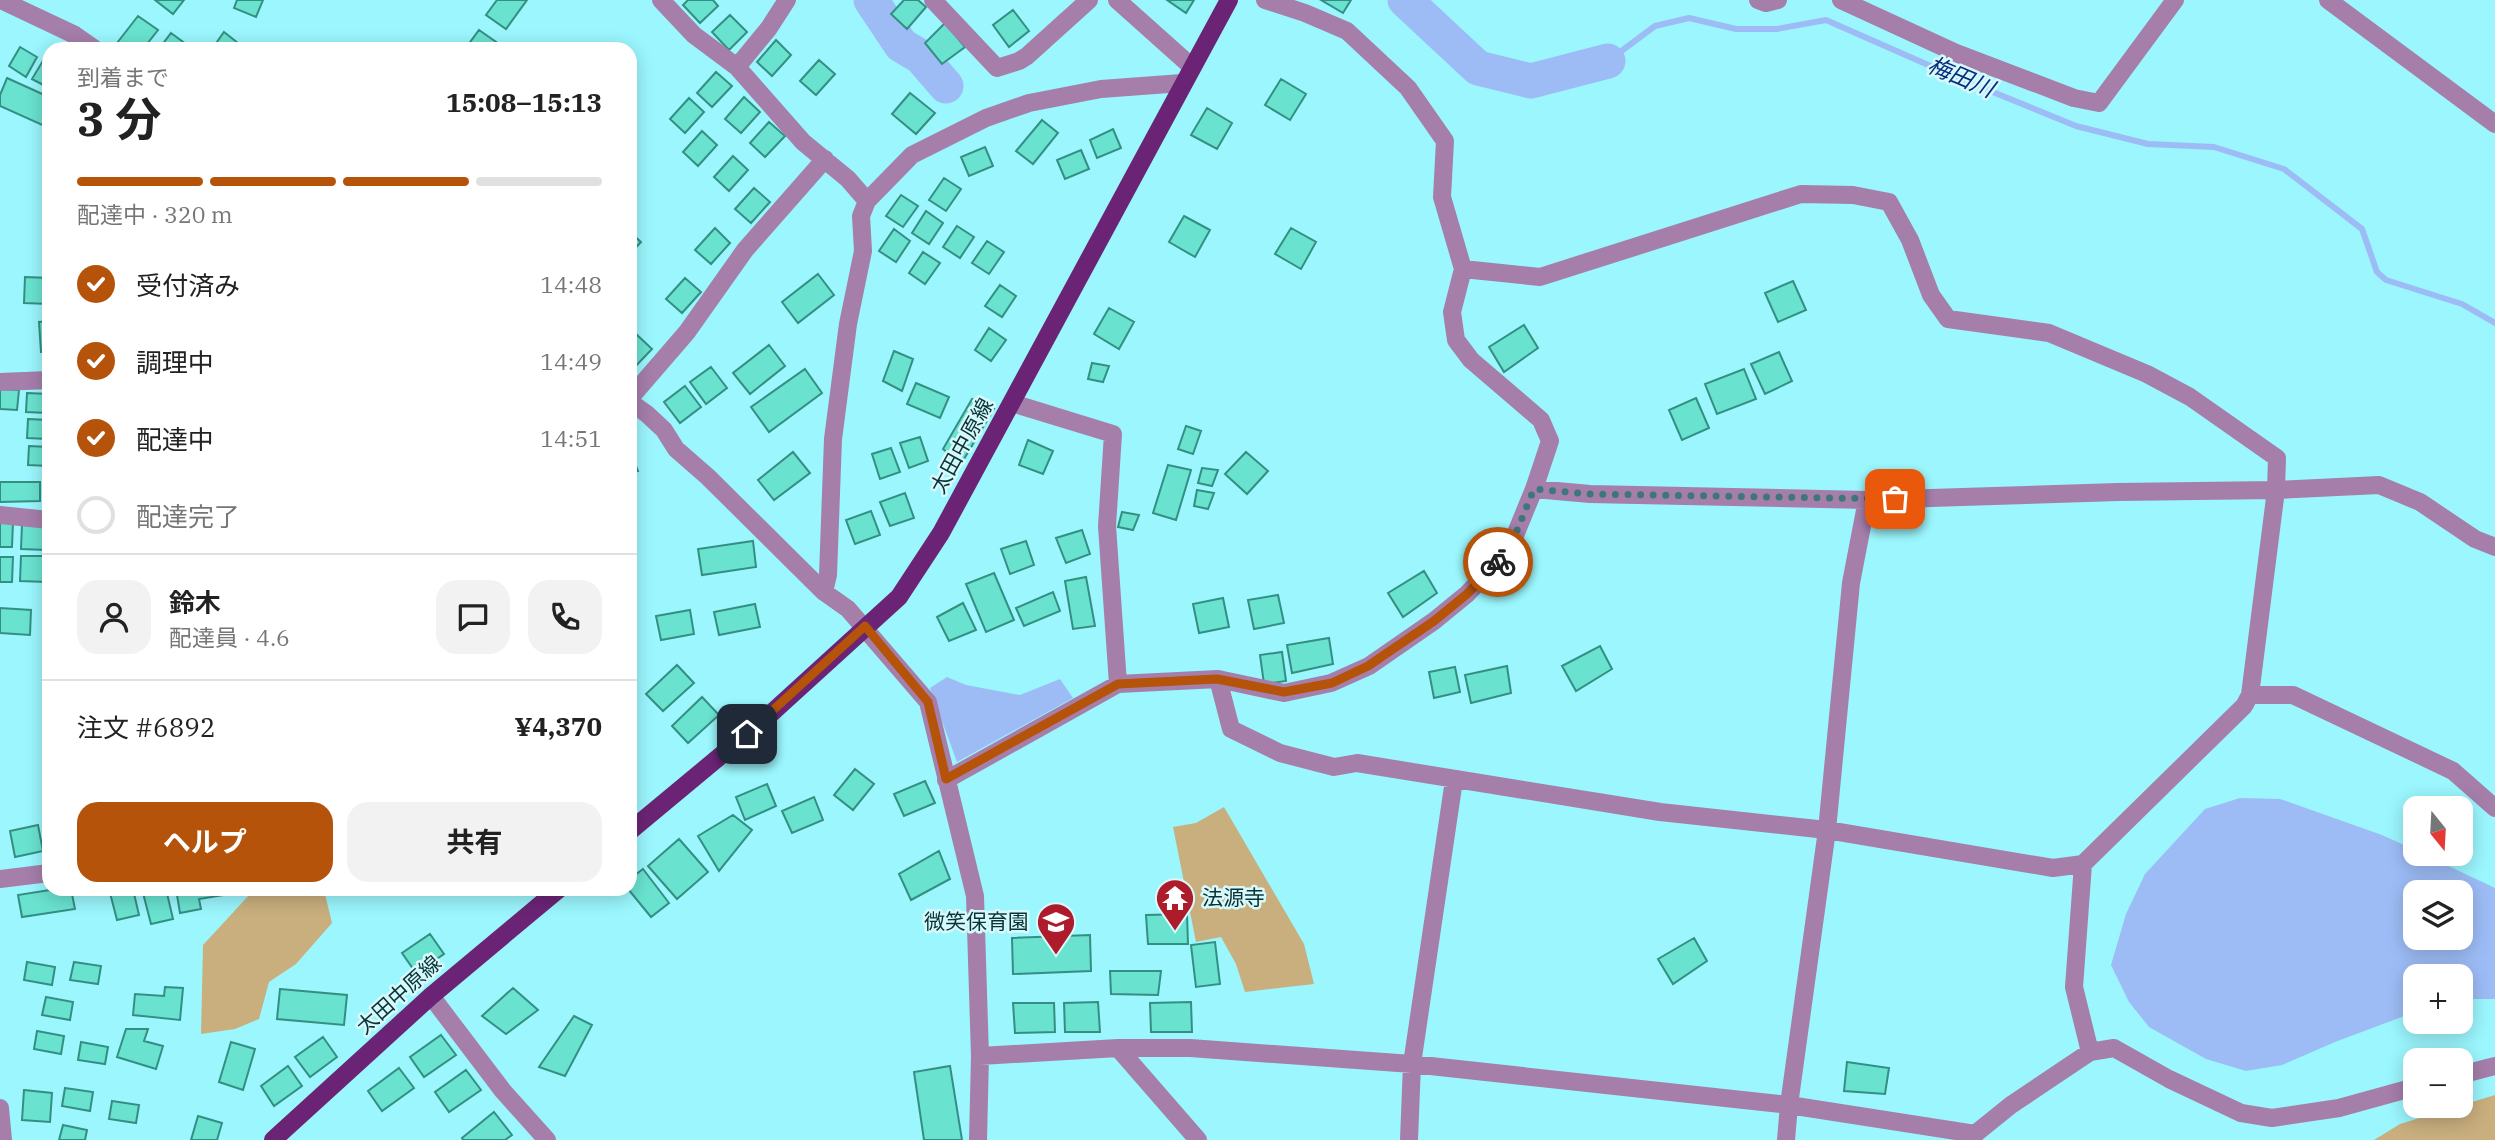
<!DOCTYPE html>
<html lang="ja">
<head>
<meta charset="utf-8">
<style>
  body { margin:0; font-family:"IBM Plex Serif","Noto Sans JP",serif; background:#f2f2f2; color:#222; height:100vh; display:flex; flex-direction:column; font-size:26px; white-space:nowrap }
  * { box-sizing:border-box; margin:0 }
  p { font-size:23px; color:#767676 }
  .icon { flex:none; width:38px; height:38px; fill:none; stroke:currentColor; stroke-width:2; stroke-linecap:round; stroke-linejoin:round }
  .map { position:relative; flex:1; overflow:hidden }
  .panel { position:absolute; left:42px; top:42px; width:595px; height:854px; display:flex; flex-direction:column; background:#fff; border-radius:21px; box-shadow:0 4px 18px #0003 }
  .panel>* { flex:none }
  .needle { width:46px; rotate:162deg }
  .buttons { position:absolute; left:2403px; top:796px; display:grid; gap:14px }
  .buttons a { display:grid; place-items:center; width:70px; height:70px; border-radius:14px; background:#fff; box-shadow:0 4px 18px #0003; font-size:35px }
  .pin { position:absolute; display:grid; place-items:center; width:60px; height:60px; color:#fff; margin:-30px; border-radius:14px; box-shadow:0 4px 10px #0006 }
  .courier { position:absolute; display:grid; place-items:center; width:70px; height:70px; margin:-35px; border:5px solid #b45309; border-radius:50%; background:#fff; color:#222; box-shadow:0 2px 9px #0007 }
  .summary em { font-style:normal; font-weight:700 }
  .summary div { display:flex; flex-direction:column-reverse }
  .summary { display:flex; align-items:center; justify-content:space-between; height:119px; padding:0 35px }
  h1 { font-size:46px; font-weight:700; line-height:52px }
  .bar { display:grid; grid-template-columns:repeat(4,1fr); gap:10px 7px; align-content:center; height:84px; padding:0 35px }
  .bar i { height:9px; border-radius:5px; background:#e0e0e0 }
  .bar .selected { background:#b45309 }
  .bar p { grid-column:span 4 }
  .line { display:flex; align-items:center; gap:18px; padding:0 35px; border-top:2px solid #e0e0e0 }
  .line div { flex:1 }
  .round { display:grid; place-items:center; flex:none; width:74px; height:74px; border-radius:21px; background:#f2f2f2 }
  ol { padding:0 35px; list-style:none }
  li { display:flex; align-items:center; gap:21px; height:77px }
  li p { margin-inline-start:auto }
  li .icon { padding:7px; border-radius:50%; background:#b45309; color:#fff; stroke-width:4 }
  li:last-child { color:#767676 }
  li i { width:38px; height:38px; border:4px solid #e0e0e0; border-radius:50% }
  .primary-button { display:flex; gap:14px; margin-top:auto; padding:14px 35px }
  .primary-button a { flex:1; height:80px; border-radius:21px; background:#b45309; color:#fff; font-size:28px; font-weight:700; line-height:80px; text-align:center }
  .primary-button a+a { background:#f2f2f2; color:#222 }
  .map>svg:first-child { display:block }
</style>
</head>
<body>
<div class="map">
<svg width="2495" height="1140" viewBox="0 0 2495 1140">
  <rect width="100%" height="100%" fill="#9bf6fd"/>
  <path fill="#c9af7e" d="M1224,807L1304,944L1314,984L1245,992L1236,964L1221,937L1196,942L1173,827L1196,823Z
    M268,889L324,890L332,923L296,964L269,982L259,1019L235,1029L201,1034L203,945L251,893Z
    M2495,1095V1140H2374L2400,1124Z"/>
  <path fill="#9dbcf6" fill-rule="evenodd" d="M947,677L966,685L1020,695L1060,679L1073,698L957,762L930,688Z
    M2240,798L2280,799L2382,835L2415,850V854H2423L2495,888V999H2461L2460,976H2415V1012L2335,1042L2282,1065L2246,1071L2206,1059L2149,1027L2129,1002L2111,965L2126,914L2145,874L2205,809ZM2415,892H2460V938H2415Z"/>
  <g fill="none" stroke-linecap="round" stroke-linejoin="round">
    <path stroke="#9dbcf6" stroke-width="6" d="M1608,61L1655,26L1689,18L1736,29H1777L1826,20L1951,75L2076,126L2148,144L2214,147L2284,169L2362,229L2377,272L2386,280L2462,304L2495,323"/>
    <path stroke="#9dbcf6" stroke-width="35" d="M871,0L901,45L921,57L946,86
      M1405,0L1478,68L1531,81L1608,61"/>
  </g>
  <path fill="#6ae2d0" stroke="#348f82" stroke-width="2" d="M155,0H184L173,14Z
    M237,0H263L256,17L234,8Z
    M497,0H527L506,29L486,15Z
    M688,0H713L718,6L700,23L683,5Z
    M904,0H918L926,7L907,29L891,14Z
    M1167,0H1194L1186,13Z
    M1321,0H1351L1343,13Z
    M1013,10L1029,31L1009,47L993,25Z
    M730,15L747,32L729,50L712,32Z
    M138,16L158,30L143,49H125L117,43Z
    M945,23L965,47L942,64L925,43Z
    M479,30L499,44L495,49H465Z
    M224,32L243,47L242,49H212Z
    M171,33L190,47L189,49H159Z
    M776,40L791,55L772,76L757,62Z
    M20,47L37,57L26,77L9,66Z
    M44,59L49,62V88L32,79Z
    M819,60L835,74L816,95L800,81Z
    M716,72L732,86L712,107L697,93Z
    M7,78L49,97V128L0,106V95Z
    M1281,79L1306,94L1290,120L1265,105Z
    M910,93L935,113L916,134L892,114Z
    M744,97L760,112L741,133L725,119Z
    M689,98L704,112L685,133L670,119Z
    M1207,108L1232,123L1217,149L1191,135Z
    M1042,120L1058,133L1033,164L1016,151Z
    M769,122L785,136L765,157L750,143Z
    M1113,129L1121,148L1097,158L1090,140Z
    M702,131L717,145L698,166L683,152Z
    M985,147L993,166L969,176L961,157Z
    M1081,150L1089,169L1065,179L1057,160Z
    M733,156L748,170L729,191L714,177Z
    M944,178L961,189L946,211L929,200Z
    M754,188L770,202L751,223L735,209Z
    M901,195L918,206L903,227L886,216Z
    M926,211L943,223L929,244L912,233Z
    M1184,216L1210,230L1195,257L1169,242Z
    M957,226L974,237L960,258L943,247Z
    M715,228L730,243L711,264L695,250Z
    M1291,228L1316,242L1301,269L1275,254Z
    M894,229L910,241L896,262L879,251Z
    M630,232L641,242L630,254Z
    M987,241L1004,252L989,274L972,263Z
    M923,252L940,263L925,284L909,273Z
    M818,274L834,295L798,323L782,302Z
    M25,277L49,278V304L24,303Z
    M685,278L701,292L682,313L666,299Z
    M1793,281L1806,310L1778,322L1765,293Z
    M1000,285L1016,296L1002,317L985,306Z
    M1109,308L1134,322L1119,349L1094,334Z
    M49,321V352H41L39,322Z
    M1524,325L1538,348L1504,372L1489,347Z
    M989,328L1006,340L991,361L975,350Z
    M635,333L652,349L630,372V338Z
    M769,345L785,366L750,394L733,373Z
    M894,351L913,359L902,391L883,381Z
    M1779,352L1792,381L1765,394L1751,364Z
    M1092,363L1109,366L1103,382L1088,379Z
    M711,367L727,388L706,404L690,382Z
    M805,369L822,393L769,432L751,407Z
    M1744,369L1756,399L1717,414L1705,384Z
    M916,383L949,397L940,418L907,404Z
    M685,386L701,407L680,423L664,402Z
    M0,389L19,390L17,410L0,409Z
    M27,393L49,394L48,413L26,412Z
    M1696,398L1709,428L1682,440L1669,410Z
    M972,399L994,409L961,464L943,449Z
    M28,419L49,420L48,439L27,438Z
    M1186,426L1201,431L1193,454L1178,449Z
    M920,437L928,461L909,468L900,443Z
    M1028,440L1053,451L1043,474L1019,465Z
    M29,446L49,447V466L28,465Z
    M891,448L900,472L880,479L872,454Z
    M630,452L638,471L630,474Z
    M793,452L810,473L774,500L758,480Z
    M1246,452L1268,471L1247,494L1225,474Z
    M1168,465L1191,470L1176,520L1153,513Z
    M1202,468L1218,470L1212,486L1198,483Z
    M0,482H40V501L0,502Z
    M1197,490L1214,493L1208,509L1194,506Z
    M905,493L914,518L890,526L880,502Z
    M871,511L880,535L855,544L846,520Z
    M1122,512L1139,515L1133,530L1118,527Z
    M0,522H13L12,547H0Z
    M22,524L48,525L47,550L21,549Z
    M630,524L635,547L630,548Z
    M1082,530L1090,554L1066,563L1056,538Z
    M753,541L756,567L702,575L698,549Z
    M1026,541L1034,565L1010,574L1001,549Z
    M21,556H46V582L20,581Z
    M0,557H13L12,582H0Z
    M1424,571L1437,593L1403,617L1388,593Z
    M994,573L1014,620L986,632L966,584Z
    M1086,577L1095,626L1073,629L1065,581Z
    M1053,592L1060,611L1024,626L1016,608Z
    M1278,595L1284,623L1254,629L1248,600Z
    M1223,598L1229,627L1199,633L1193,604Z
    M963,603L976,630L949,641L937,617Z
    M755,604L760,627L719,635L714,612Z
    M0,608L31,610L30,635L0,633Z
    M690,610L694,634L661,640L656,616Z
    M1329,638L1333,664L1292,673L1287,645Z
    M1600,646L1612,669L1576,691L1562,666Z
    M1282,652L1286,681L1264,684L1260,655Z
    M677,665L694,683L663,711L646,694Z
    M1507,666L1511,693L1471,703L1465,675Z
    M1455,667L1460,692L1434,698L1429,672Z
    M702,697L719,715L688,743L672,726Z
    M855,769L874,784L853,810L834,795Z
    M925,781L935,803L904,816L894,794Z
    M767,784L776,806L745,820L736,797Z
    M814,797L823,820L792,833L782,811Z
    M733,815L752,830L719,871L698,836Z
    M38,825L43,851L15,857L10,831Z
    M679,839L708,872L677,899L648,866Z
    M939,851L950,879L911,900L899,874Z
    M643,869L669,903L651,917L628,889H630V879Z
    M56,889H71L75,909L22,917L18,895Z
    M109,889H133L139,915L117,920Z
    M142,889H166L173,919L151,924Z
    M176,889H223L224,895L199,899L201,909L180,913Z
    M1187,914L1188,944H1148L1146,915Z
    M430,934L444,954L416,973L402,953Z
    M1090,935L1091,971L1013,974L1012,938Z
    M1694,938L1707,961L1673,984L1658,959Z
    M1215,942L1220,984L1196,987L1191,945Z
    M27,962L55,967L52,985L24,980Z
    M74,962L101,966L98,984L70,980Z
    M1110,971H1161L1158,995L1111,994Z
    M165,987L183,988L180,1020L133,1015L135,994L164,996Z
    M513,988L538,1010L506,1034L482,1016Z
    M280,989L347,995L344,1025L277,1019Z
    M46,997L73,1002L70,1020L42,1015Z
    M1098,1002L1100,1032H1065L1064,1003Z
    M1191,1002L1192,1032H1151L1150,1003Z
    M1013,1003H1054L1055,1032L1015,1033Z
    M574,1016L592,1025L565,1076L539,1067Z
    M126,1029H148L144,1041L163,1046L156,1069L117,1057Z
    M37,1031L64,1036L61,1054L34,1049Z
    M441,1035L456,1055L424,1077L410,1057Z
    M323,1037L337,1057L310,1077L295,1057Z
    M81,1042L108,1047L105,1064L78,1060Z
    M231,1042L255,1049L243,1090L219,1082Z
    M1847,1062L1889,1068L1885,1094L1844,1091Z
    M288,1066L302,1086L274,1106L261,1086Z
    M950,1066L962,1140H924L914,1072Z
    M399,1068L414,1088L382,1111L368,1091Z
    M466,1070L481,1090L449,1112L435,1092Z
    M65,1088L93,1092L90,1111L62,1106Z
    M24,1090L52,1093L50,1122L22,1120Z
    M112,1101L139,1105L136,1123L109,1119Z
    M494,1112L512,1135L505,1140H463L462,1138Z
    M198,1116L222,1123L217,1140H191Z
    M63,1125L87,1130L85,1140H59Z"/>
  <g fill="none" stroke-linecap="round" stroke-linejoin="round">
    <path stroke="#a57eaa" stroke-width="18" d="M1,0L75,35L95,49
      M661,0L694,35L737,67L803,142L848,179L867,201
      M933,0L997,68L1019,61L1027,56L1089,0
      M1117,0L1192,67
      M1758,0L1766,3L1778,0
      M1841,0L1956,53L2074,98L2099,103L2175,0
      M2328,0L2495,124
      M737,67L769,28L787,0
      M0,382L49,380
      M630,398L687,332L745,250L825,159
      M630,402L647,414L664,430L676,449L708,477L824,592L848,609L928,702L975,896L980,1056L978,1140
      M1012,403L1113,434L1107,526L1118,684
      M1534,489L1590,494L1867,500L2118,492L2276,490L2379,485L2420,502L2475,539L2495,547
      M0,515L49,520
      M824,592L828,575L833,439L848,324L863,251L861,216L867,201L912,155L986,118L1029,103L1101,89L1182,83
      M1218,679L1231,729L1280,753L1334,767L1357,763L1660,812L1827,830L2053,868L2083,864L2244,706L2250,695L2276,490L2277,458L2190,397L2147,374L2049,333L1948,319L1931,295L1910,240L1889,202L1853,195L1801,194L1540,277L1463,269
      M2250,695H2293L2453,771L2495,808
      M946,780L1118,684L1218,679L1284,693L1331,683L1369,666L1434,621L1467,594L1509,550L1534,489L1550,441L1541,420L1471,360L1456,340L1452,312L1463,269L1442,197L1445,141L1408,88L1347,31L1305,13L1265,0
      M2083,864L2074,987L2090,1052
      M0,879L49,873
      M431,996L503,1091L547,1140
      M1118,1048L1198,1140
      M980,1056L1118,1048H1190L1412,1064L1789,1105L1975,1134
      M2460,1075L2495,1066
      M0,1108L3,1140
      M1409,1140L1412,1064L1454,780
      M1786,1140L1789,1105L1827,830L1851,583L1867,500
      M1973,1140L1975,1134L2011,1105L2090,1052L2114,1048L2169,1079L2241,1113L2272,1118L2339,1108L2415,1087"/>
    <path stroke="#6b2475" stroke-width="18" d="M630,831L766,718L899,597L941,533L1229,0
      M273,1140L431,996L559,889"/>
  </g>
  <g fill="none" stroke-linecap="round" stroke-linejoin="round">
    <path stroke="#3d777c" stroke-width="7" stroke-dasharray="0 12.6" d="M1498,562L1509,550L1534,489L1590,494L1895,499"/>
    <path stroke="#b45309" stroke-width="9" d="M747,734L865,626L928,702L946,779L1118,684L1217,679L1284,692L1332,683L1368,666L1434,621L1467,594L1498,562"/>
  </g>
  <defs>
    <g id="temple-pin" transform="scale(2.0125)"><path d="M0 17L-7.5 6A9.5 9.5 0 1 1 7.5 6Z" fill="#ae1b2b" stroke="#d7f9fc"/><path d="M0-6L5-2H3V0L6.5 2.5H4V6H1.5V3h-3V6H-4V2.5H-6.5L-3 0V-2H-5Z" fill="#fff"/></g>
    <g id="school-pin" transform="scale(2.0125)"><path d="M0 17L-7.5 6A9.5 9.5 0 1 1 7.5 6Z" fill="#ae1b2b" stroke="#d7f9fc"/><path d="M0-5L7-2L0 1L-7-2ZM-4 1L0 2.5L4 1V4Q0 6-4 4Z" fill="#fff"/></g>
  </defs>
  <g fill-rule="evenodd">
    <use href="#temple-pin" x="1175" y="898"/>
    <use href="#school-pin" x="1056" y="922"/>
  </g>
  <g text-anchor="middle" stroke-width="5" stroke-linejoin="round" paint-order="stroke">
    <g font-size="21" fill="#0b3336" stroke="#d7f9fc">
      <text transform="translate(962 446) rotate(-61)" y="7">太田中原線</text>
      <text transform="translate(399 995) rotate(-42)" y="7">太田中原線</text>
    </g>
    <g font-size="21" fill="#0b3336" stroke="#d7f9fc" text-anchor="start">
      <text x="1202" y="905">法源寺</text>
      <text x="1029" y="929" text-anchor="end">微笑保育園</text>
    </g>
    <g font-size="23" font-style="italic" fill="#072d7d" stroke="#d7f9fc">
      <text transform="translate(1961 77) rotate(23)" y="8">梅田川</text>
    </g>
  </g>
</svg>
<div class="buttons">
<a><svg class="needle" viewBox="-14 -14 28 28"><path d="M0-13l5 13h-10z" fill="#e53935"/><path d="M0 13l5-13h-10z" fill="#767676"/></svg></a>
<a><svg class="icon" aria-label="layers" viewBox="0 0 24 24"><path d="M12 4l9 5-9 5-9-5zM3 14l9 5 9-5"/></svg></a>
<a>+</a>
<a>−</a>
</div>
<div class="pin" style="left:1895px;top:499px;background:#ea580c"><svg class="icon" aria-label="bag" viewBox="0 0 24 24"><path d="M5 8h14l-1 12H6zM9 8a3 3 0 0 1 6 0"/></svg></div>
<div class="pin" style="left:747px;top:734px;background:#1f2937"><svg class="icon" aria-label="home" viewBox="0 0 24 24"><path d="M3 11l9-7 9 7M6 9v11h12V9"/></svg></div>
<div class="courier" style="left:1498px;top:562px"><svg class="icon" aria-label="bike" viewBox="0 0 24 24"><circle cx="6" cy="16" r="4"/><circle cx="18" cy="16" r="4"/><path d="M6 16l4-8h5l3 8M10 8l3 8H6M13 5h3"/></svg></div>
<section class="panel">
<div class="summary"><div><h1>3 分</h1><p>到着まで</p></div><em>15:08–15:13</em></div>
<div class="bar"><i class="selected"></i><i class="selected"></i><i class="selected"></i><i></i><p>配達中 · 320 m</p></div>
<ol>
<li><svg class="icon" aria-label="check" viewBox="0 0 24 24"><path d="M5 12l5 5 9-10"/></svg>受付済み<p>14:48</p></li>
<li><svg class="icon" aria-label="check" viewBox="0 0 24 24"><path d="M5 12l5 5 9-10"/></svg>調理中<p>14:49</p></li>
<li><svg class="icon" aria-label="check" viewBox="0 0 24 24"><path d="M5 12l5 5 9-10"/></svg>配達中<p>14:51</p></li>
<li><i></i>配達完了</li>
</ol>
<div class="line" style="height:126px"><a class="round"><svg class="icon" aria-label="person" viewBox="0 0 24 24"><circle cx="12" cy="8" r="4"/><path d="M4 21q1-7 8-7t8 7"/></svg></a><div><b>鈴木</b><p>配達員 · 4.6</p></div><a class="round"><svg class="icon" aria-label="chat" viewBox="0 0 24 24"><path d="M4 5h16v11H9l-5 4z"/></svg></a><a class="round"><svg class="icon" aria-label="phone" viewBox="0 0 24 24"><path d="M5 4h4l2 5-3 2q2 4 5 5l2-3 5 2v4C11 20 4 13 5 4z"/></svg></a></div>
<div class="line" style="height:91px"><div>注文 #6892</div><b>¥4,370</b></div>
<div class="primary-button"><a>ヘルプ</a><a>共有</a></div>
</section>
</div>
</body>
</html>
